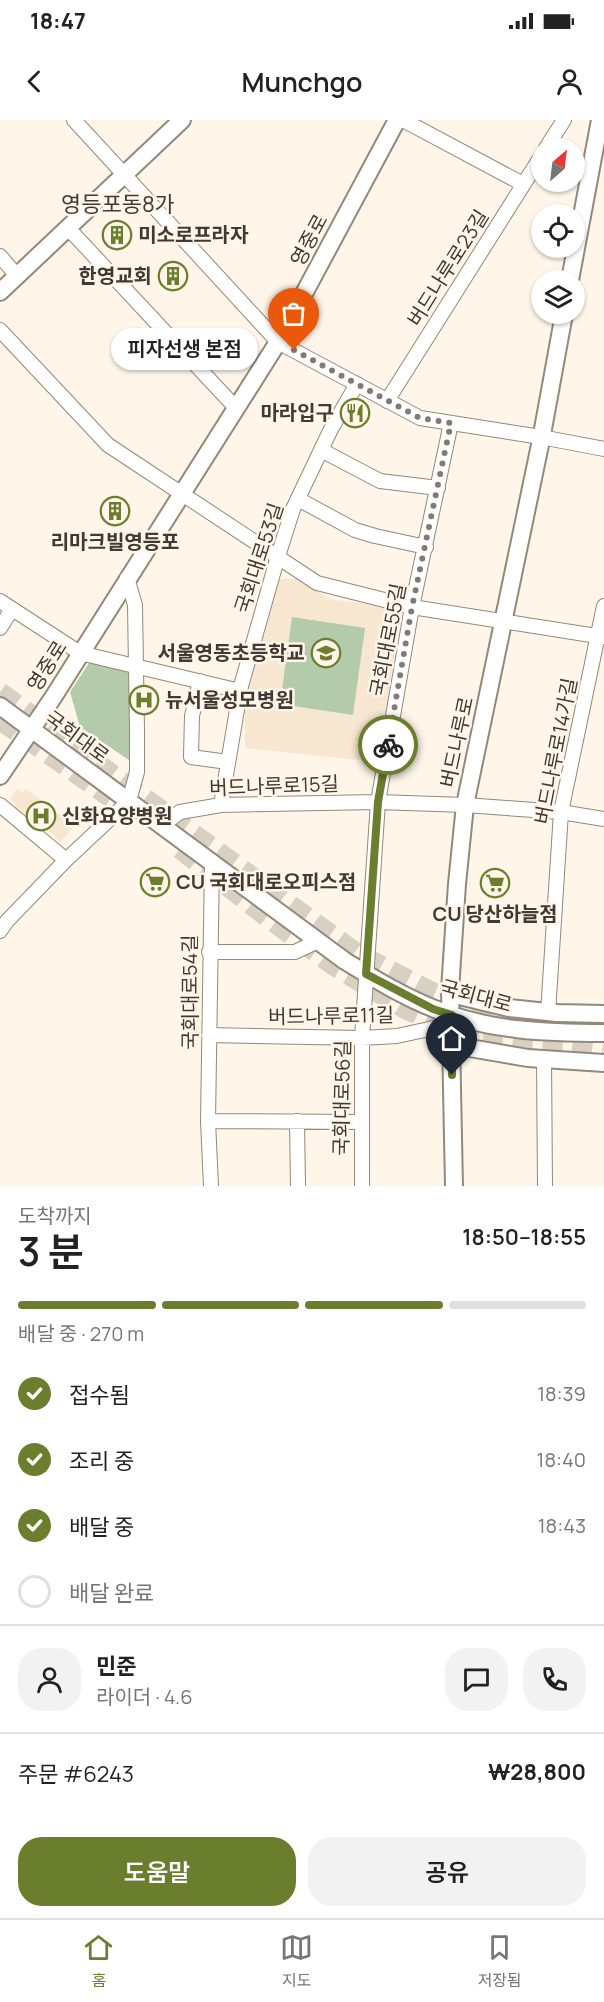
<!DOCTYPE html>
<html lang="ko">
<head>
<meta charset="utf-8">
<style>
  body { margin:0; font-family:Manrope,"Noto Sans KR",sans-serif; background:#f2f2f2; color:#222; height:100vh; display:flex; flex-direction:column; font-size:22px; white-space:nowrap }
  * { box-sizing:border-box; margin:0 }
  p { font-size:20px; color:#767676 }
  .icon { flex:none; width:33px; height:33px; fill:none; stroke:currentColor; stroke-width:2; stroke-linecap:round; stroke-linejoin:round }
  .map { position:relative; height:1066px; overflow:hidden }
  .side { display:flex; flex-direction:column; background:#fff; flex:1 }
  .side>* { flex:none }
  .needle { width:39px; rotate:28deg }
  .controls { position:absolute; left:531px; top:18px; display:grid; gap:12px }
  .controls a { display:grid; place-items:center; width:54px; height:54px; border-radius:50%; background:#fff; box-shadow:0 2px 4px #0004; font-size:30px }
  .pin { position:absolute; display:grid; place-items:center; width:51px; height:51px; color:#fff; margin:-62px -26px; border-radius:50% 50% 50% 0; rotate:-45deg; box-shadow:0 0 6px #0007 }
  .pin .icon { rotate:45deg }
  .courier { position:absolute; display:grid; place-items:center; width:60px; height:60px; margin:-30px; border:4px solid #6b7e2e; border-radius:50%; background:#fff; color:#222; box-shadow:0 2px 8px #0007 }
  .bubble { position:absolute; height:42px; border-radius:21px; background:#fff; box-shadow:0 2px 4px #0004; font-size:20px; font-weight:600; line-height:42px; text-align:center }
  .headline em { font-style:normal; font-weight:600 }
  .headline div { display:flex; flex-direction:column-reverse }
  .headline { display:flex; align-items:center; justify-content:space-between; height:102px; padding:0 18px }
  h1 { font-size:39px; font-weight:600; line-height:45px }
  .bar { display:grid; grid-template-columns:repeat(4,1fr); gap:9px 6px; align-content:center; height:72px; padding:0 18px }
  .bar i { height:8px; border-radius:4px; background:#e0e0e0 }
  .bar .selected { background:#6b7e2e }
  .bar p { grid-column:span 4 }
  .line { display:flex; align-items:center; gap:15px; padding:0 18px; border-top:2px solid #e0e0e0 }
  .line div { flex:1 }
  .round { display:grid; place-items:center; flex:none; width:63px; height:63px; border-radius:24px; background:#f2f2f2 }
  ol { padding:0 18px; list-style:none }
  li { display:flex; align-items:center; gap:18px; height:66px }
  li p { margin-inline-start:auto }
  li .icon { padding:6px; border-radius:50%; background:#6b7e2e; color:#fff; stroke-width:4 }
  li:last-child { color:#767676 }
  li i { width:33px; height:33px; border:3px solid #e0e0e0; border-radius:50% }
  .button { display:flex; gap:12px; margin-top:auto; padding:12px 18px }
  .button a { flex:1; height:69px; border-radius:24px; background:#6b7e2e; color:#fff; font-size:24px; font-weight:600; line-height:69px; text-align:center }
  .button a+a { background:#f2f2f2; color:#222 }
  .status { display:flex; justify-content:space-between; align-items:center; height:42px; padding:0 30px; background:#fff; direction:ltr }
  .status svg { height:16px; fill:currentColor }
  header { display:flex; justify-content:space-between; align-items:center; height:78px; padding:0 18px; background:#fff; font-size:27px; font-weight:600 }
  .tabs { display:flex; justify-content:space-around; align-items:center; height:84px; border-top:2px solid #e0e0e0; background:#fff; font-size:16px; color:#767676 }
  .tabs a { display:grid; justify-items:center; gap:3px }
  .tabs .selected { color:#6b7e2e }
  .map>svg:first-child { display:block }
</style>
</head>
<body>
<div class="status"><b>18:47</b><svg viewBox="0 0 49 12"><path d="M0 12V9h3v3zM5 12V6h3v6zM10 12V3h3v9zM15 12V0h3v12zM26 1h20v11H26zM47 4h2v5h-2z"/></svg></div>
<header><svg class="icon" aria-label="back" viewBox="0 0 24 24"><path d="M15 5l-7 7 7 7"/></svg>Munchgo<svg class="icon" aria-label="person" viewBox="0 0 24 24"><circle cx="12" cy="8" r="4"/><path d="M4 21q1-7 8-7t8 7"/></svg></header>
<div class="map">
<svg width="604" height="1066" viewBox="0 0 604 1066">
  <rect width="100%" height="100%" fill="#fff5e8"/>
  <path fill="#f8e7d0" d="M277,459H298L330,479L401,489L379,642L245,628V576Z
    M17,669L23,673L26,669L46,684L48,681L51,683L49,687L74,706L61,722L37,701L32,706L13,689L17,684L10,679Z"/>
  <path fill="#b3cbab" d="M292,497L365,508L353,595L280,584Z
    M91,540L131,550L129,640L80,607L70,572Z"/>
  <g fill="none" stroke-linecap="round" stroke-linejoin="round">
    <path stroke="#d9d0c4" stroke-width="20" stroke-dasharray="20 10" stroke-linecap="butt" d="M0,572L355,832L434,873L477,890L519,896
      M0,600L111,678
      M180,729L268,798L334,846L405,889L464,915L570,923L604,929
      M567,899L585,900L604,905"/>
    <g stroke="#938879" stroke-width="16">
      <path id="minor" d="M74,0L278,222L420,298L541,317L604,329
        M403,0L523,64
        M546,28L564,0
        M68,108L236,288
        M0,136L17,156
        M0,210L108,325L317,463L412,487L604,517
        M387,281L542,35
        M321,330L380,361L438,368
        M298,379L355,410L375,416L426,427
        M0,481L80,533L240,571
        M0,508L12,489
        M200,561L192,596L191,637L228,642
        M0,685L66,740
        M221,685L241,566L278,436L293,389L331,309L357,264
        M161,706L180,692L221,685L378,682L465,685L561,692L604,699
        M0,811L7,801L66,740L129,681L137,652V610L135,485L127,458
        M209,832H295L318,821
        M548,893L561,692L604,486
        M209,915L362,918L397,916L452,904
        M544,939L545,1066
        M208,1001L361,1002
        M297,1001L298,1066
        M211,1066L208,1001L212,743
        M362,1066V918L378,682L412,487L451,303"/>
    </g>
    <g stroke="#938879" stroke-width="20">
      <path id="major" d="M570,160L600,0
        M0,172L182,0
        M0,586L345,841C373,858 404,877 435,889C488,911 547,913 604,913
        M0,656L54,576L278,222L397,0
        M451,874L509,888L557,893L604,894
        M452,925L528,938L604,943
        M454,1066L450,870L457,764L465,685L541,320L564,194"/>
    </g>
    <use href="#minor" stroke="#fff" stroke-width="14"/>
    <use href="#major" stroke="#fff" stroke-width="16"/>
  </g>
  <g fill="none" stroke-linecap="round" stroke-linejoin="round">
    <path stroke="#827b73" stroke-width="6" stroke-dasharray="0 10.8" d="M294,230L420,298L451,303L412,487L388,625"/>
    <path stroke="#6b7e2e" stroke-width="8" d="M388,625L378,682L366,854L433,889L452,895V955"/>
  </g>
  <defs>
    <g id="building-ring" transform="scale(1.5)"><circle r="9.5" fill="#fff5e8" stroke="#6b7e2e" stroke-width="1.5"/><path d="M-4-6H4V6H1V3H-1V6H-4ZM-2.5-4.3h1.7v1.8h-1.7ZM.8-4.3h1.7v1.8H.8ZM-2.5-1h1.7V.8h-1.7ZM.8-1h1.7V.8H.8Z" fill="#6b7e2e"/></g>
    <g id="restaurant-ring" transform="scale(1.5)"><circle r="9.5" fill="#fff5e8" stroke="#6b7e2e" stroke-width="1.5"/><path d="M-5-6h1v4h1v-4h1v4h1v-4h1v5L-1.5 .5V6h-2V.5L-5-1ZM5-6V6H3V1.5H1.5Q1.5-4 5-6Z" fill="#6b7e2e"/></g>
    <g id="school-ring" transform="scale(1.5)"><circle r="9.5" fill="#fff5e8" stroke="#6b7e2e" stroke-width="1.5"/><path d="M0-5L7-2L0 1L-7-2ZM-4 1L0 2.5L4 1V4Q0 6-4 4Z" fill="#6b7e2e"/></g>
    <g id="hospital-ring" transform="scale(1.5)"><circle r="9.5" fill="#fff5e8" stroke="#6b7e2e" stroke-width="1.5"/><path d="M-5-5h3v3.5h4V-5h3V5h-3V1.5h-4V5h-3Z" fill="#6b7e2e"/></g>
    <g id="supermarket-ring" transform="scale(1.5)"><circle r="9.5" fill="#fff5e8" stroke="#6b7e2e" stroke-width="1.5"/><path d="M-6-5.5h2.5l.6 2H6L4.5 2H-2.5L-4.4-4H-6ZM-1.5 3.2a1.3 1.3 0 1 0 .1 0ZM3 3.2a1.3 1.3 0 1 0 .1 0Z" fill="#6b7e2e"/></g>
  </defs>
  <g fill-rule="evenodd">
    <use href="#building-ring" x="117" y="115"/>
    <use href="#building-ring" x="173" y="156"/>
    <use href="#restaurant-ring" x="355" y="293"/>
    <use href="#building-ring" x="115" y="391"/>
    <use href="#school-ring" x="326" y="533"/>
    <use href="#hospital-ring" x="144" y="580"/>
    <use href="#hospital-ring" x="41" y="696"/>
    <use href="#supermarket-ring" x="155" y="762"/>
    <use href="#supermarket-ring" x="495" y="763"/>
  </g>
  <g text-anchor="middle" stroke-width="5" stroke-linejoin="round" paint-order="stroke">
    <g font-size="20" font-weight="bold" fill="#3f3a34" stroke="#fff5e8" text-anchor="start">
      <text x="138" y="122">미소로프라자</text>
      <text x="152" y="163" text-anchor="end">한영교회</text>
      <text x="334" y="300" text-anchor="end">마라입구</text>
      <text x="115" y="429" text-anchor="middle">리마크빌영등포</text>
      <text x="305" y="540" text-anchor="end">서울영동초등학교</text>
      <text x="165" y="587">뉴서울성모병원</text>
      <text x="62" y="703">신화요양병원</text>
      <text x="176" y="769">CU 국회대로오피스점</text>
      <text x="495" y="801" text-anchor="middle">CU 당산하늘점</text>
    </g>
    <g font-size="20" fill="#3f3a34" stroke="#fff5e8">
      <text transform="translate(309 120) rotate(-62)" y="7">영중로</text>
      <text transform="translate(448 148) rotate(-58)" y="7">버드나루로23길</text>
      <text transform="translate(259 438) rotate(-72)" y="7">국회대로53길</text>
      <text transform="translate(388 520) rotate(-79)" y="7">국회대로55길</text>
      <text transform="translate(47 546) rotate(-58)" y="7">영중로</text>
      <text transform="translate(77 617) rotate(36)" y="7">국회대로</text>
      <text transform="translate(457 622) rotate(-78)" y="7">버드나루로</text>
      <text transform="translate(556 631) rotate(-79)" y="7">버드나루로14가길</text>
      <text transform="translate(274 666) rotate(-2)" y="7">버드나루로15길</text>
      <text transform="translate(190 872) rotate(-90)" y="7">국회대로54길</text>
      <text transform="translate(476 876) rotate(15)" y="7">국회대로</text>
      <text transform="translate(331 896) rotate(-1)" y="7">버드나루로11길</text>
      <text transform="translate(342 978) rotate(-89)" y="7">국회대로56길</text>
    </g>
    <g font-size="22" fill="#3f3a34" stroke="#fff5e8">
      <text x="118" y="92">영등포동8가</text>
    </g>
  </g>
</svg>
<div class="controls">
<a><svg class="needle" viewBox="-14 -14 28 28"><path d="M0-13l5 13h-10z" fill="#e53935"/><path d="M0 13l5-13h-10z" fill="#767676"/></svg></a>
<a><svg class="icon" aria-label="locate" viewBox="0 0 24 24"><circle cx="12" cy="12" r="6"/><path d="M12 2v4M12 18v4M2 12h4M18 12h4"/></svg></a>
<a><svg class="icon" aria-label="layers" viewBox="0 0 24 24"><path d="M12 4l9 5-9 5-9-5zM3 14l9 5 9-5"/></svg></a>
</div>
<div class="pin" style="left:294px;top:230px;background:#ea580c"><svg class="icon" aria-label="bag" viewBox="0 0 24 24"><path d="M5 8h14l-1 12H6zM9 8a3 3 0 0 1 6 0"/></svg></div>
<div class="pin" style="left:452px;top:955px;background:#1f2937"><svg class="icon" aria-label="home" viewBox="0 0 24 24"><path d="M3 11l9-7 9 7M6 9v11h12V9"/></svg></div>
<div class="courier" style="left:388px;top:625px"><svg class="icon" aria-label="bike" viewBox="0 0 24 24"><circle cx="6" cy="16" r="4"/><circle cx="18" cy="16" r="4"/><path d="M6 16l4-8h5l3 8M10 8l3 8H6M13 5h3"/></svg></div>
<div class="bubble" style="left:111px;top:208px;width:147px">피자선생 본점</div>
</div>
<section class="side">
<div class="headline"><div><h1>3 분</h1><p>도착까지</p></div><em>18:50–18:55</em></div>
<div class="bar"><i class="selected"></i><i class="selected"></i><i class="selected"></i><i></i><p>배달 중 · 270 m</p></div>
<ol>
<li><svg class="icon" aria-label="check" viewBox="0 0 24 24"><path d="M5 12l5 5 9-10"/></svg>접수됨<p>18:39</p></li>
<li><svg class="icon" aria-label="check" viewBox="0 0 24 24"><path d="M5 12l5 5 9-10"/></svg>조리 중<p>18:40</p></li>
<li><svg class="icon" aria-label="check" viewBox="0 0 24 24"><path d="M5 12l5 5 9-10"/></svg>배달 중<p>18:43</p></li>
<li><i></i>배달 완료</li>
</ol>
<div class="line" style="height:108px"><a class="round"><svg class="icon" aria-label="person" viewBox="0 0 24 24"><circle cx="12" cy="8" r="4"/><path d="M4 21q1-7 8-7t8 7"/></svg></a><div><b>민준</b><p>라이더 · 4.6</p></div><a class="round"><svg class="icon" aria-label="chat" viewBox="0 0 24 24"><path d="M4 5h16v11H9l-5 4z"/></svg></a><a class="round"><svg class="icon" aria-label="phone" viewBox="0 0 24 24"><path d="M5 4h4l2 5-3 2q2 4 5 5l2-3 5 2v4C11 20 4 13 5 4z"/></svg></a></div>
<div class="line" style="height:78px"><div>주문 #6243</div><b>₩28,800</b></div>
<div class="button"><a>도움말</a><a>공유</a></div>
</section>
<nav class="tabs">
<a class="selected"><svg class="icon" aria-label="home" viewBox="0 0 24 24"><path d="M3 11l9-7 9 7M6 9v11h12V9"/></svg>홈</a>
<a><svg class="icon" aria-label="map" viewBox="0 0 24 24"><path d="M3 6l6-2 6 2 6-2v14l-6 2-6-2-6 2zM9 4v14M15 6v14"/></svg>지도</a>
<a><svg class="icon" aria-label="saved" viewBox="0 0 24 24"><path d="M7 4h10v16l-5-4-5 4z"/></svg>저장됨</a>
</nav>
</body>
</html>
